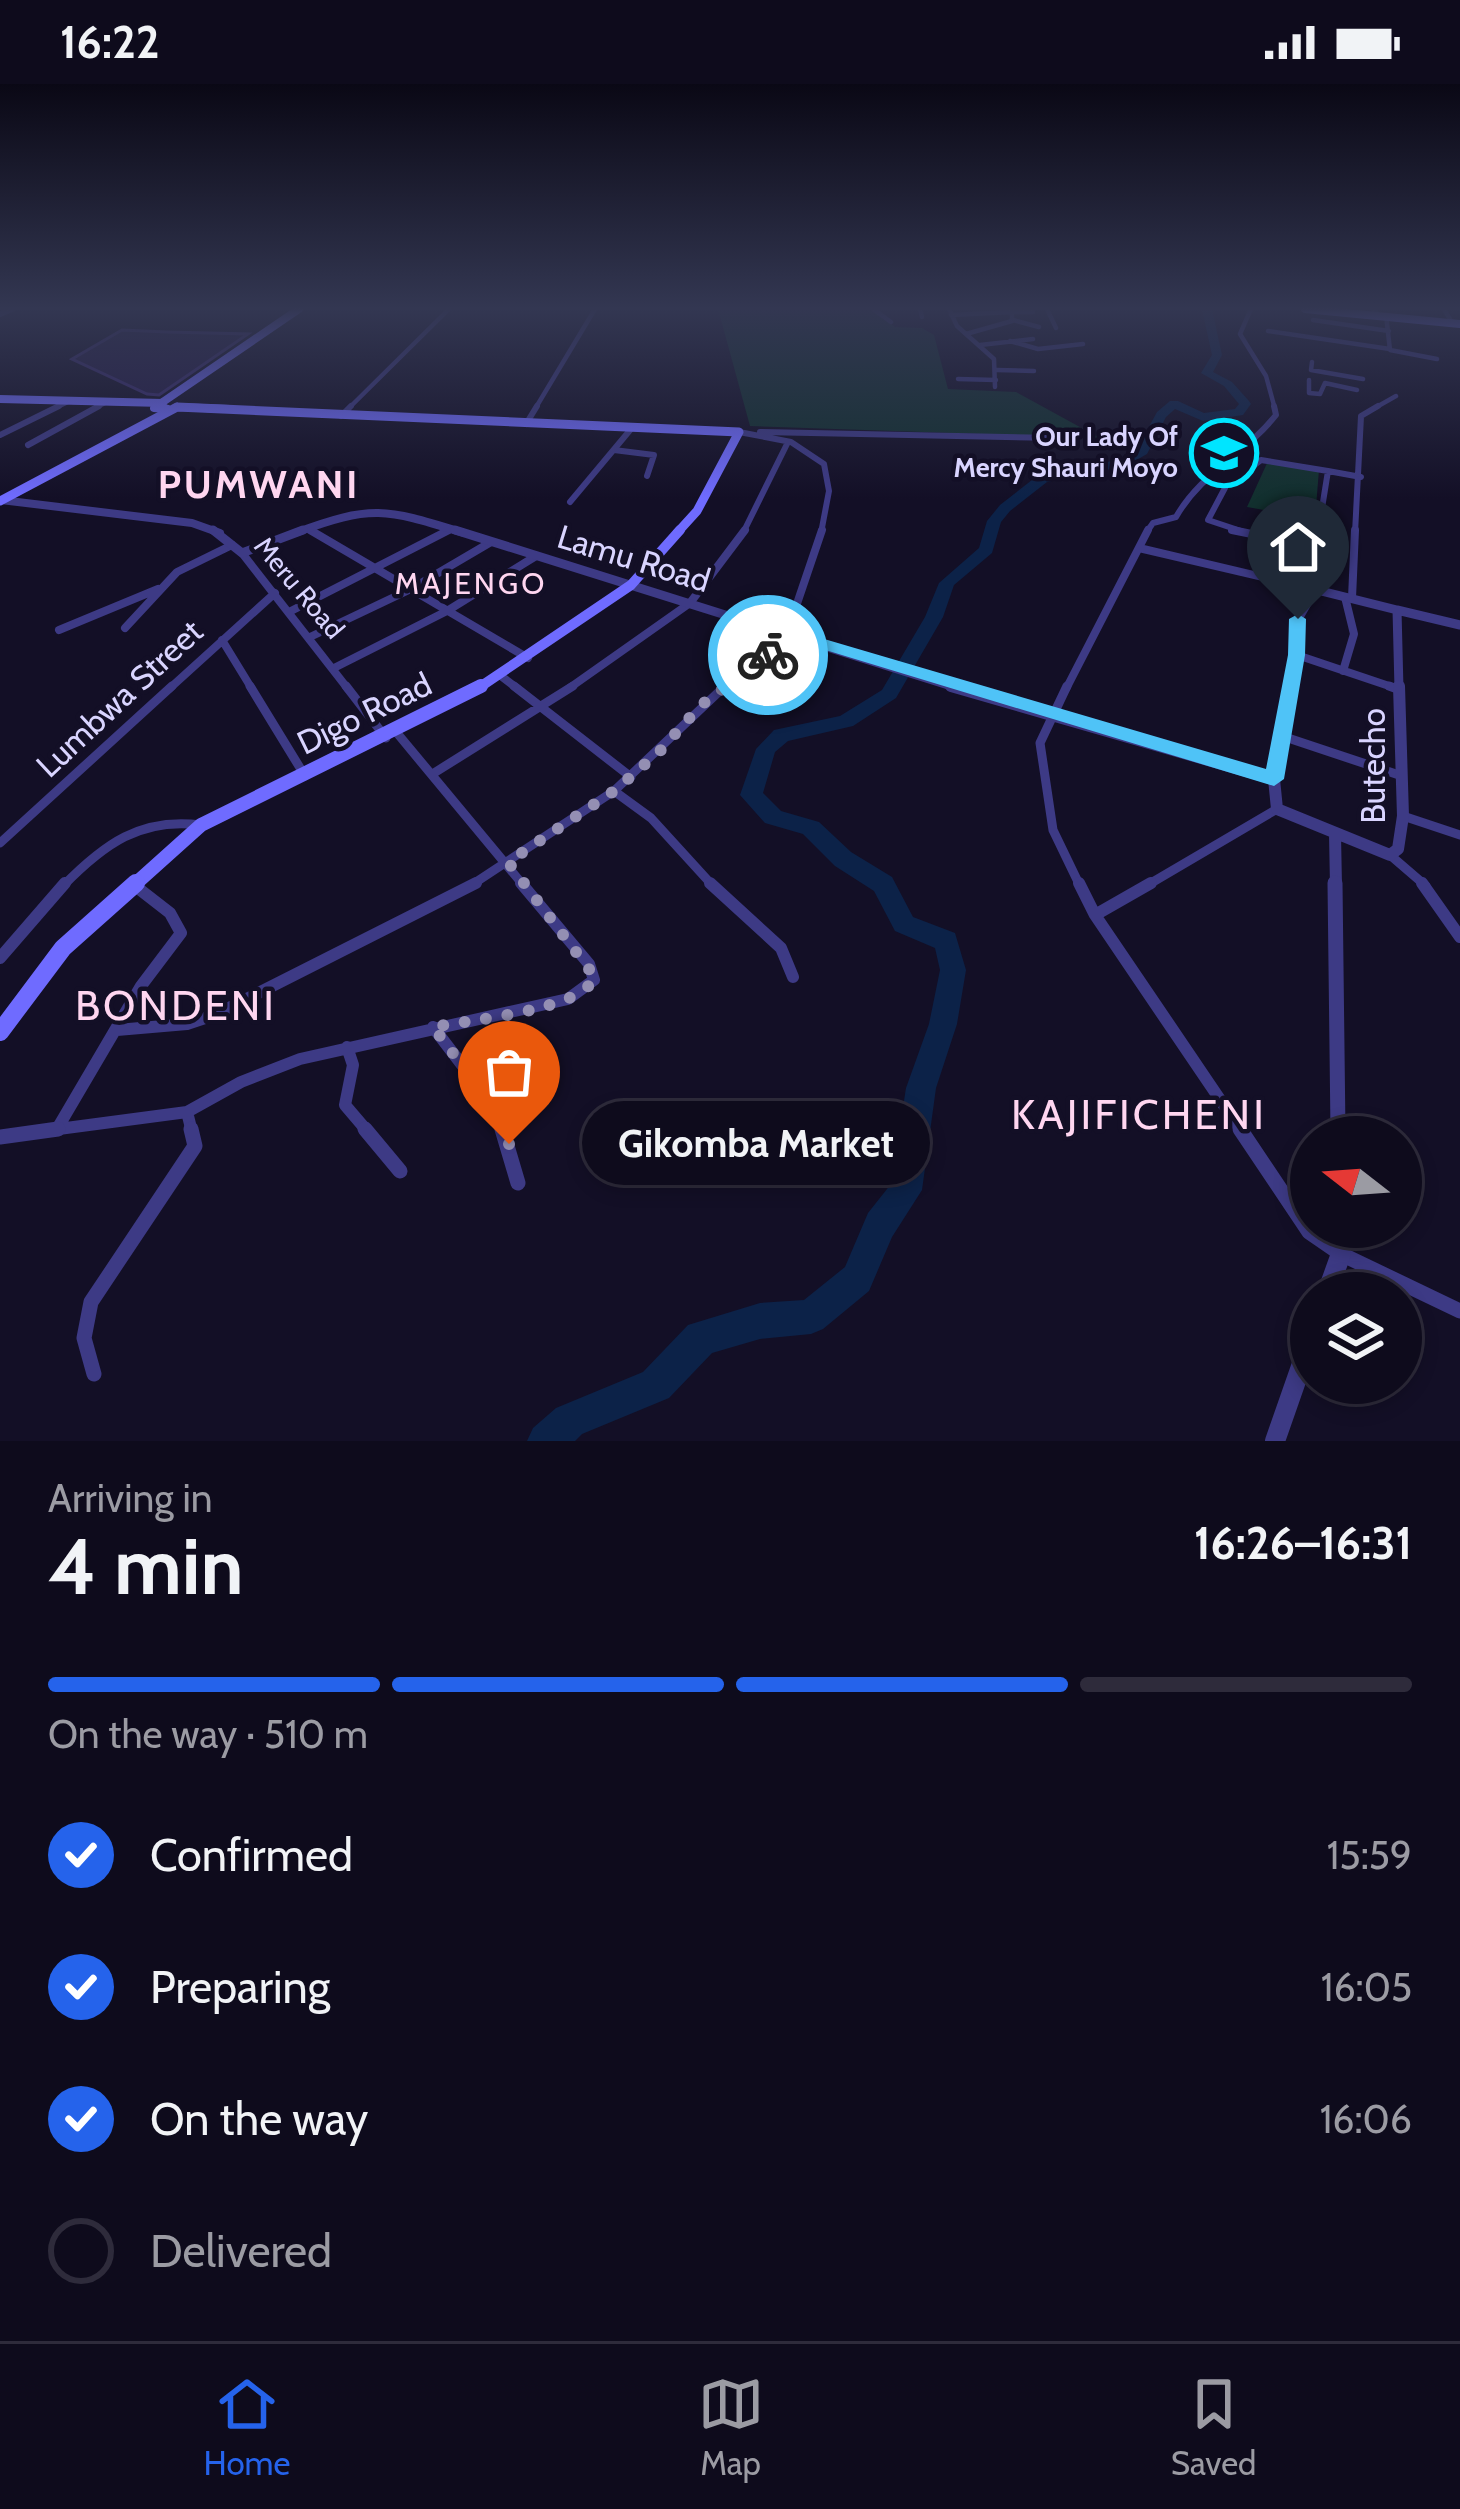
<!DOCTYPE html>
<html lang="en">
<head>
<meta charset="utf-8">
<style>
  body { margin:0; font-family:Cabin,sans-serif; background:#171425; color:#f1f3f6; height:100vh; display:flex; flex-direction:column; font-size:45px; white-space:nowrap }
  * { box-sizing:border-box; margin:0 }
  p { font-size:39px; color:#9b9ba3 }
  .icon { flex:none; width:66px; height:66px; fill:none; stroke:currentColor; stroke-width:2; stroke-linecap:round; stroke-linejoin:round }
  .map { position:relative; height:1357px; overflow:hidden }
  .drawer { display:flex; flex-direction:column; background:#0e0b1c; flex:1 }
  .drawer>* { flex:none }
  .needle { width:78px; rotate:287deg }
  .controls { position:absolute; left:1290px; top:1032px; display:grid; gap:24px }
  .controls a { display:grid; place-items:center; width:132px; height:132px; border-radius:50%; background:#0e0b1c; box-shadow:0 6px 18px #0003,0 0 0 3px #2e2b3b; font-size:60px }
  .pin { position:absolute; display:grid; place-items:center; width:102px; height:102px; color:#fff; margin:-123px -51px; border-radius:50% 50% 50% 0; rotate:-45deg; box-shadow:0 0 12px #0007 }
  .pin .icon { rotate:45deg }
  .courier { position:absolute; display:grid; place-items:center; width:120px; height:120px; margin:-60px; border:9px solid #4fc3f7; border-radius:50%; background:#fff; color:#222; box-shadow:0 3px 15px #0007 }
  .bubble { position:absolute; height:84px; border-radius:42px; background:#0e0b1c; box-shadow:0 6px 18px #0003,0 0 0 3px #2e2b3b; font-size:39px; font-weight:700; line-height:84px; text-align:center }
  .headline em { font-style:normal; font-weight:700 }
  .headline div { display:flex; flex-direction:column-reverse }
  .headline { display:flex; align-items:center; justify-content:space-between; height:204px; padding:0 48px }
  h1 { font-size:78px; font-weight:700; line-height:90px }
  .bar { display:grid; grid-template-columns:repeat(4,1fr); gap:18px 12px; align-content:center; height:144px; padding:0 48px }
  .bar i { height:15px; border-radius:9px; background:#2e2b3b }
  .bar .selected { background:#2563eb }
  .bar p { grid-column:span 4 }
  ol { padding:0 48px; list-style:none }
  li { display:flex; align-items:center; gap:36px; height:132px }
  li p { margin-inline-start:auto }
  li .icon { padding:12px; border-radius:50%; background:#2563eb; color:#fff; stroke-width:4 }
  li:last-child { color:#9b9ba3 }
  li i { width:66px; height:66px; border:6px solid #2e2b3b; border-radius:50% }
  .status { display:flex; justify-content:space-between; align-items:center; height:84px; padding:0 60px; background:#0e0b1c; direction:ltr }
  .status svg { height:33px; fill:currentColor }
  .menu { display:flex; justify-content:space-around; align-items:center; height:168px; border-top:3px solid #2e2b3b; background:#0e0b1c; font-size:33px; color:#9b9ba3 }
  .menu a { display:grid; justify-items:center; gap:6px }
  .menu .selected { color:#2563eb }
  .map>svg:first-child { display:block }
</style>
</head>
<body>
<div class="status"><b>16:22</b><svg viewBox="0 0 49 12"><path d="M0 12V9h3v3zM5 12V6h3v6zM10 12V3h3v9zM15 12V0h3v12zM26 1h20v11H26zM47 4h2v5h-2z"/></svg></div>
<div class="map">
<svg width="1460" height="1357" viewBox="0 0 1460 1357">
  <rect width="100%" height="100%" fill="#130f26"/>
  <path fill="#12302f" d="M718,225H872L895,243L922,244L934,251L948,305L1016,308L1100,354L750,342Z
    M1268,377L1319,386L1315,435L1247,423Z"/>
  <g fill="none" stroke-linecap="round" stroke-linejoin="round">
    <path fill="#0c2248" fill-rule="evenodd" d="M1202,225H1212L1222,271L1213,288L1232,298L1249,317L1251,320L1243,331L1203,337L1175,325L1166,333L1147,370L1126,382L1047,398L1010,427L1001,438L992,469L954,501L943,533L896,614L853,642L788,657L775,668L763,709L781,727L819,738L851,768L892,793L913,833L955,849L966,886L957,940L936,1004L922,1106L892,1153L869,1207L823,1245L811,1250L760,1255L712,1269L669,1314L582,1350L575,1357H527L533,1344L556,1324L643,1288L688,1241L760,1219L804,1216L845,1183L868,1129L891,1100L906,1004L929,940L940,886L935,864L895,847L874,807L835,782L803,750L765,739L740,711L756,665L774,646L840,632L882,606L925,533L939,499L979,464L987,437L1000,421L1037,392L1117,376L1137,365L1157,328L1170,317H1178L1204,329L1235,325L1239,320L1224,302L1201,289L1212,271Z"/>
  </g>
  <path fill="#241b47" stroke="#3b2d73" stroke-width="3" d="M122,246L167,248L248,250L159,311L147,310L72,275Z"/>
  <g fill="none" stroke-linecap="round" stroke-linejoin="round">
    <path stroke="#3d3a85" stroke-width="4.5" d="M873,225L891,238
      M920,225L922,233
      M949,225L957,242L994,275L995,303
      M1047,225L1056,244
      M1251,225L1240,250L1266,292L1275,325
      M1372,225L1376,228
      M1444,225L1451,237
      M951,231L1012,228
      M1386,231L1390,266L1437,275
      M1013,236L1039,243
      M1313,236L1389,247
      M1268,247L1390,265
      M966,250L1012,237V228H1033
      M1010,257L1038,265L1083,260
      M980,261L1033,255
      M1312,278L1311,286L1363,295
      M997,286L1034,287
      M958,295L996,296
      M1309,296V309L1320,310L1325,299L1357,306
      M53,325L68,318
      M93,325L105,319
      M348,325L449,225
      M535,325L595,225
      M1373,325L1396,312"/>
    <path stroke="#3d3a85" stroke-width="6" d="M341,332L351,322
      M526,340L537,322
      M739,348L791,358L824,380L829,407L821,449
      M760,348L1059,354
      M0,351L59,322
      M28,361L99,322
      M614,366L654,371L647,392
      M1328,387L1361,393
      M570,418L631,345
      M308,445L315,449
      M443,449L450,446
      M743,449L788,358
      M1146,449L1153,439L1176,433C1201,389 1245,370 1276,331L1274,322
      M1247,449L1208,436L1226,402L1261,376L1328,387L1318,449
      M1355,449L1361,332L1378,322"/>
    <path stroke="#3d3a85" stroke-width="8" d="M310,446L528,574
      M1232,446L1316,463L1319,446
      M1139,464L1305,503
      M242,469L348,605
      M1265,492L1272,456
      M1352,514L1355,446
      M289,528L449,446
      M125,544L177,488L232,461
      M59,546L158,505
      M787,549L822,446
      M310,553L411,505L491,458
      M222,556L252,605
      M1297,571L1398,605
      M334,584L447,527L536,472
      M1343,587L1354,550L1345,513
      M501,592L518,605
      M169,605L275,509
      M568,605L690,519L745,446
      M720,605L797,553
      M1066,605L1148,446"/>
    <path stroke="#3d3a85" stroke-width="9" d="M250,602L305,692
      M346,602L386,654
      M514,602L631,693
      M1067,602L1040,659L1053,746L1080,802
      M1389,602L1400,606
      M397,649L524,802
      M1285,653L1402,692
      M434,689L573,602
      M614,707L651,734L713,802
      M1403,732L1460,751
      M0,759L172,602
      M1390,771L1426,802
      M63,802C104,760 141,733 201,741
      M470,802L614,707L725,602
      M1146,802L1277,725"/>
    <path stroke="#3d3a85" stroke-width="12" d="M710,799L781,864L793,893
      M1079,799L1095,831L1242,1048
      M1422,799L1460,853
      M1095,831L1151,799
      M0,874L65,799
      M433,943L495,1024L502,1048
      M117,946L187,940L217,930L476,799
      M347,963L353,981L345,1021L368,1048
      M187,1028L192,1048
      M57,1045L141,902L181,849L170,829L134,801
      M36,1048L187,1028L241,998L300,975L568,915L594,896L589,880L521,799"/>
    <path stroke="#3d3a85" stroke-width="15" d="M365,1045L400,1087
      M502,1045L518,1099
      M1240,1045L1309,1148L1341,1170L1460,1227
      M0,1053L58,1045
      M94,1290L84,1254L91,1218L195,1062L191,1045"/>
    <path stroke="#3d3a85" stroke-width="6" d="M0,230L12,225"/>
    <path stroke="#3d3a85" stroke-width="8" d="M1,416L192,439L220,449
      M295,449C373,420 386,425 464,449"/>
    <path stroke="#3d3a85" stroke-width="9" d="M213,446L242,469L303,446
      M455,446L961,605
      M1397,526L1460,541
      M1397,526L1399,605
      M1291,605L1298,535L1309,516L1305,503L1397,526"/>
    <path stroke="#3d3a85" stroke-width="12" d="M951,602L1274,695
      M1291,602L1274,695L1277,725L1390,771L1398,765L1403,732L1399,602
      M1335,750L1336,802"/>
    <path stroke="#3d3a85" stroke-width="15" d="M1335,799L1338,1048"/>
    <path stroke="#3d3a85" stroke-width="20" d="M1338,1045V1053
      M1327,1209L1341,1170L1340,1143
      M1275,1357L1311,1254"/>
    <path stroke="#6f6bff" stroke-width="8" d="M1305,225L1460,240
      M0,315L163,319
      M177,323L230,325
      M165,325L154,324L299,225
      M173,325L177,323"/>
    <path stroke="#6f6bff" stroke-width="9" d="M156,322L170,326
      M177,323L739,348L697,427L677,449
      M0,417L177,323"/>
    <path stroke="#6f6bff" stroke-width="10" d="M477,605L631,501L680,446"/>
    <path stroke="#6f6bff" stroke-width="14" d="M133,802L201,741L481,602"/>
    <path stroke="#6f6bff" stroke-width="18" d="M0,948L63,864L136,799"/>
  </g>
  <linearGradient id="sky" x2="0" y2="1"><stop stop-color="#0a0815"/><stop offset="0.54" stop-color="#333752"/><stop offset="1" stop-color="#333752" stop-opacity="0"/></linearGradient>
  <rect width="1460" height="415" fill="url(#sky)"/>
  <path fill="#4fc3f7" d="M1298,530L1306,535L1305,571L1284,695L1274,702L799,558L774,575L760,571L797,547L1266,685L1288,571L1289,535Z"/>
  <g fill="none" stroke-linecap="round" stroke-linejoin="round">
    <path stroke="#948fb3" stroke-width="12" stroke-dasharray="0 21.6" d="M509,1060L495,1024L433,943C468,936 581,927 595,893L508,778L614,707L659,668L700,622L768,571"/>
  </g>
  <defs>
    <g id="school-ring" transform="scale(3.45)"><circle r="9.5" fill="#130f26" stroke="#00e5ff" stroke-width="1.5"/><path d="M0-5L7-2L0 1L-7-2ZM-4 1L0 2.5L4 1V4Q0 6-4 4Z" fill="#00e5ff"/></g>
  </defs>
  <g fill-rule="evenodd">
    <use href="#school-ring" x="1224" y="369"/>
  </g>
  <g text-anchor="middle" stroke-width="9" stroke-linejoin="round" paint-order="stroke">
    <g font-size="27" font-weight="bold" fill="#d9d4ff" stroke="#130f26" text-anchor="end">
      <text x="1178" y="362">Our Lady Of<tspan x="1178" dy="31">Mercy Shauri Moyo</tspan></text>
    </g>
    <g font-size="27" fill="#d9d4ff" stroke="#130f26">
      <text transform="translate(299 504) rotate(50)" y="9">Meru Road</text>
    </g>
    <g font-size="30" letter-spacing="3" fill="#ffd6f0" stroke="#130f26">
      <text x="471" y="510">MAJENGO</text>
    </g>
    <g font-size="33" fill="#d9d4ff" stroke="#130f26">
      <text transform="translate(634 474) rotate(17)" y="12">Lamu Road</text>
      <text transform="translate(119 614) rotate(-43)" y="12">Lumbwa Street</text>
      <text transform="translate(364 629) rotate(-26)" y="12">Digo Road</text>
      <text transform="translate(1373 682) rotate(-90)" y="12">Butecho</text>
    </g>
    <g font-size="39" font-weight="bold" letter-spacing="3" fill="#ffd6f0" stroke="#130f26">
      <text x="259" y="414">PUMWANI</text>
    </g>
    <g font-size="42" letter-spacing="3" fill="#ffd6f0" stroke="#130f26">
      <text x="176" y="936">BONDENI</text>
      <text x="1139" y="1045">KAJIFICHENI</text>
    </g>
  </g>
</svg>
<div class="controls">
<a><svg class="needle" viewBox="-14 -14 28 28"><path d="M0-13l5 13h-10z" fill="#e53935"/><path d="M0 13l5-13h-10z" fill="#9b9ba3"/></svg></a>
<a><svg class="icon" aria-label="layers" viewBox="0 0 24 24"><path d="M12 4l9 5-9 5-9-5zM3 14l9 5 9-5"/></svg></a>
</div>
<div class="pin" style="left:509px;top:1060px;background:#ea580c"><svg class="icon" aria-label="bag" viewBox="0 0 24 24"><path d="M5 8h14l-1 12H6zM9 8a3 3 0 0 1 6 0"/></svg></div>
<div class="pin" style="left:1298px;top:535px;background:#1f2937"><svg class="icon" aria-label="home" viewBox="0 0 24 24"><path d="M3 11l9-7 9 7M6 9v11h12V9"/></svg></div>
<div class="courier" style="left:768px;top:571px"><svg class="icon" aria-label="bike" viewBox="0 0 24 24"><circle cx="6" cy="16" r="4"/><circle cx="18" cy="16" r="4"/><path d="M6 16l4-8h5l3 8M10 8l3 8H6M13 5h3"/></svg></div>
<div class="bubble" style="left:582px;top:1017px;width:348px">Gikomba Market</div>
</div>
<section class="drawer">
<div class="headline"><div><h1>4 min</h1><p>Arriving in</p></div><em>16:26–16:31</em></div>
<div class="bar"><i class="selected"></i><i class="selected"></i><i class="selected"></i><i></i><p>On the way · 510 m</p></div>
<ol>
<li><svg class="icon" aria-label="check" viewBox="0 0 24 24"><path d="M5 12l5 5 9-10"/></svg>Confirmed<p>15:59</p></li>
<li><svg class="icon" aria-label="check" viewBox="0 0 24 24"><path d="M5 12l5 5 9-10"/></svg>Preparing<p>16:05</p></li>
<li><svg class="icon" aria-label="check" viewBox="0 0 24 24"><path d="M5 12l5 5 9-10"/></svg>On the way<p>16:06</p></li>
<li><i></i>Delivered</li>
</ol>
</section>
<nav class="menu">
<a class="selected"><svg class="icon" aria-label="home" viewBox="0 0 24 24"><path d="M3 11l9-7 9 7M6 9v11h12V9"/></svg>Home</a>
<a><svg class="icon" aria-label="map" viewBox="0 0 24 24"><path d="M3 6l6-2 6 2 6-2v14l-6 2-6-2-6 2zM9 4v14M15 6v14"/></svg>Map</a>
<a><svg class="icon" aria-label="saved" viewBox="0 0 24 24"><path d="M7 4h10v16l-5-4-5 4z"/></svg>Saved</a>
</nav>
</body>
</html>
